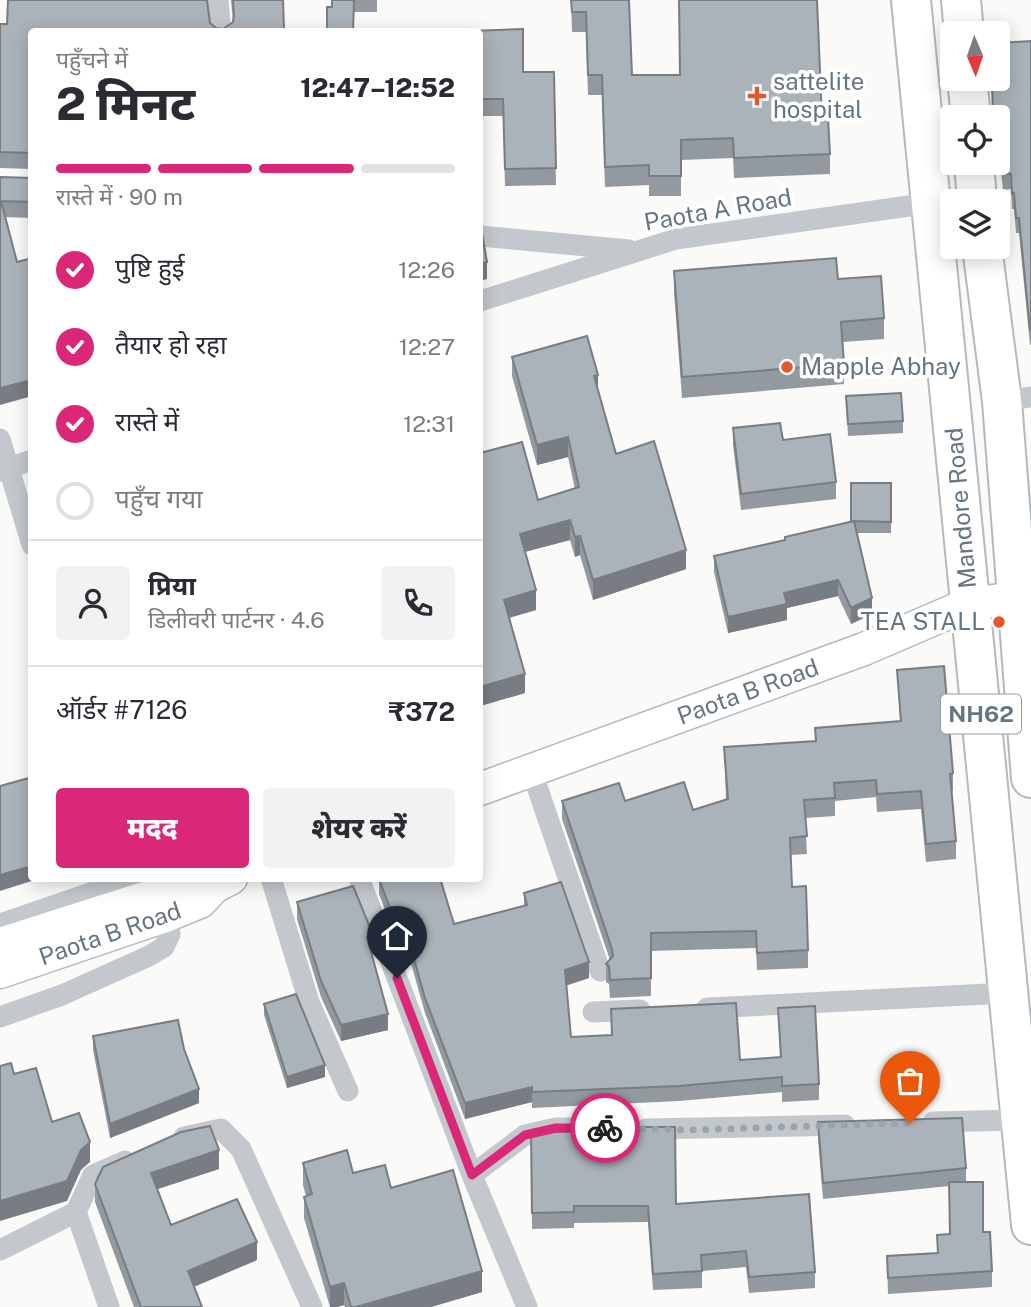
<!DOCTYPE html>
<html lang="hi">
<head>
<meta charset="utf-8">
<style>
  body { margin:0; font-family:"Public Sans","Noto Sans Devanagari",sans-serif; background:#f2f2f3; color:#2b2b33; height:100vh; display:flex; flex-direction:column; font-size:26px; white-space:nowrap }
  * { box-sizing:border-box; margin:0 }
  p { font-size:23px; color:#7c7c81 }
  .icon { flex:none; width:38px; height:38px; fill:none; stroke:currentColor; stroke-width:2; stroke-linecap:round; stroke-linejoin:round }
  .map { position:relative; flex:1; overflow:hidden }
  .details { position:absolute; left:28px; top:28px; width:455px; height:854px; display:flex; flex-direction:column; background:#fff; border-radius:7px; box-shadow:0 4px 18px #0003 }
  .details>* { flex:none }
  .needle { width:46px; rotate:178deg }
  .controls { position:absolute; left:940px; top:21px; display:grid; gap:14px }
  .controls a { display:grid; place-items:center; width:70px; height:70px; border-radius:7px; background:#fff; box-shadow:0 4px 18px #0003; font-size:35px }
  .pin { position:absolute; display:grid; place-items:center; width:60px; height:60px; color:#fff; margin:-72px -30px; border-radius:50% 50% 50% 0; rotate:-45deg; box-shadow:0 0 7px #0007 }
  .pin .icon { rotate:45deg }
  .courier { position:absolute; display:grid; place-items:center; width:70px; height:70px; margin:-35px; border:5px solid #db2777; border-radius:50%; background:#fff; color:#222; box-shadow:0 2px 9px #0007 }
  .head em { font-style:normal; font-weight:800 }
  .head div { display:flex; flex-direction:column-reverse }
  .head { display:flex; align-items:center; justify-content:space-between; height:119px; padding:0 28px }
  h1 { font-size:46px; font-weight:800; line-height:52px }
  .bar { display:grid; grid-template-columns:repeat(4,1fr); gap:10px 7px; align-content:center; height:84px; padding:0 28px }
  .bar i { height:9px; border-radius:5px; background:#e1e1e2 }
  .bar .active { background:#db2777 }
  .bar p { grid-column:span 4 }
  .line { display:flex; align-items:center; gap:18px; padding:0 28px; border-top:2px solid #e1e1e2 }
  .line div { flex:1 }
  .round { display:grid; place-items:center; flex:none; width:74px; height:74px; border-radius:7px; background:#f2f2f3 }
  ol { padding:0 28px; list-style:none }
  li { display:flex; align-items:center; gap:21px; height:77px }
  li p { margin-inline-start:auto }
  li .icon { padding:7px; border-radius:50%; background:#db2777; color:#fff; stroke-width:4 }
  li:last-child { color:#7c7c81 }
  li i { width:38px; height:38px; border:4px solid #e1e1e2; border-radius:50% }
  .button { display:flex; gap:14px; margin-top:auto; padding:14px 28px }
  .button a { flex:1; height:80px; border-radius:7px; background:#db2777; color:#fff; font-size:28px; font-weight:800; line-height:80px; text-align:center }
  .button a+a { background:#f2f2f3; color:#2b2b33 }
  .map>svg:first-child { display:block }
</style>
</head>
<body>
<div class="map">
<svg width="1031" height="1307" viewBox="0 0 1031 1307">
  <rect width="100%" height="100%" fill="#fafaf8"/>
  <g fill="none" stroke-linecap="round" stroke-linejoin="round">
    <g stroke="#b3babf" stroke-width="35">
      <path id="secondary" d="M480,789L864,649L969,604L1016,598
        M0,944L160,893L192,885L210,886
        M0,972L168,915L200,902L214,887L231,878"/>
    </g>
    <g stroke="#b4b9bd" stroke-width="42">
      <path id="highway" d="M911,0L1031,1225
        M961,0L964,33
        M967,79L971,117
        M974,163L977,201
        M982,247L1002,401L1031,778"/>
    </g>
    <path stroke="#c3c8cc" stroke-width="21" d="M218,1L221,32
      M480,236L629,250
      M480,301L676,239L930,203
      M1002,401L1031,397
      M0,439L32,545
      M0,471L32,460
      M532,772L600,971
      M271,878L309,1002L348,1091
      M359,878L472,1175
      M0,924L134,878
      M707,1008L1008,993
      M593,1012L640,1010
      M0,1017L62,995L149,956L164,947L170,934L164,903
      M933,1122L1021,1120
      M646,1129L845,1125
      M184,1137L221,1129L241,1149L312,1307
      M76,1212L109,1307
      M0,1250L76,1212L93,1175L125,1161
      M527,1307L472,1175L525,1135L556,1128H593"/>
    <use href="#secondary" stroke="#fff" stroke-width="32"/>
    <use href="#highway" stroke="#fff" stroke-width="38"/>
  </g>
  <path fill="#929a9f" d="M231,0H283L284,32H32V169L0,168V24L210,23L216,28L223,29L233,22Z
    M332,0H377V12H354L332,7Z
    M571,0H629L632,75L822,118L830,154V174L734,178L733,158L681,160V196H649V185L605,187L602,95H588L586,32H572Z
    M480,32L523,72H554L556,185L505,186L503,116H480Z
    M1031,41V345H1030L1019,233H1016L1014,209H1012L1011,189L1003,190L998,143V117H993L992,95L989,79H998Z
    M0,177L32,178V218L5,217L0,405Z
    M674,271L838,279L884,318V339L843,342L844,384L682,398L674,292Z
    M512,357L598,392L616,454L686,569L593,600L580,555L575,557L570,540L525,552L536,610L509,618L525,693L480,706L538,500L575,489L568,457L537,465L512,376Z
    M846,396L903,421V433L848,436Z
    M733,428L783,440L836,482V499L741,510L733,445Z
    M891,483V533H857L872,614L851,624L838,596L787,608V620L728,633L714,572V556L785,540V537L851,521Z
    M897,670L953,773V791H951L956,841V859L926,862L921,809L877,812L876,797L835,801V816L805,818L807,854L791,855L792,887L808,950V968L757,970L756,948L651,951V996L610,998L609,984L606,982V964L610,960L562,819V801H625L693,810L726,799L724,747L815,741V728L900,721Z
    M379,879L454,924L524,906V893L589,978L566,985L571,1037L612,1035L611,1009L740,1060L780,1057L778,1008L819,1084V1100L782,1102V1092L679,1101L532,1108V1102L465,1119L425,1013L405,942L398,944L379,894Z
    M297,902L373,952L371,953L388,1030L341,1041L321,997L297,919Z
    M264,1004L325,1077L287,1088L264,1015Z
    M93,1036L184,1049L199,1103L110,1138L93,1050Z
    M818,1122L966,1168V1182L983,1232L992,1271V1287L888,1294L887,1256L938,1253L937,1235L950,1234L949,1186L823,1199L818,1139Z
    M531,1132L815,1272V1288L749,1293L746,1267L702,1271V1288L653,1290L648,1222L574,1223V1228L532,1229Z
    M303,1163L391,1188L482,1292L431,1307H345L344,1305L337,1307H330L304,1218V1197L306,1196L303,1185Z
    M219,1169L158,1189L171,1225L257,1260L194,1287L202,1307H134L95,1202V1184Z"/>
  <path fill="#777d82" d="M487,262V279L480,281V264Z
    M598,375V394L594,376Z
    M32,380V396L0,405V388Z
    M568,437V457L537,465V445Z
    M570,520V540L520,553V534Z
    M580,536V555L575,557V537Z
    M686,550V569L593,600V580Z
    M838,580V596L787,608V620L728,633V617L784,593Z
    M536,590V610L504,619V600Z
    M872,598V614L851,624V608Z
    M525,674V693L480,706V687Z
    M32,866V878H41L0,891V875Z
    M405,927V942L398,944V929Z
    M373,935V952L367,954V937Z
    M589,962V978L565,986V970Z
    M388,1014V1030L341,1041V1025Z
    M325,1065V1077L287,1088V1077Z
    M532,1087V1102L465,1119V1103Z
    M199,1089V1103L110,1138V1124Z
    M90,1142V1162L81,1170L67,1201L0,1221V1201L81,1150Z
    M219,1150V1169L151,1191V1173Z
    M257,1242V1260L188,1289V1271Z
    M482,1271V1292L431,1307H356Z
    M344,1283V1305L337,1307H330V1287Z"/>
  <path fill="#aab3b9" stroke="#777d82" stroke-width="2" d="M8,0H207L210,23L216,28L223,29L233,22L234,15L233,0H283L284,29H280L281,32H32V153L0,152V24H7Z
    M332,0H354L353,32H327V7H332Z
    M571,0H629L632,75H680L679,0H817L822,118H828L830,154L734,158L733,138L681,140V176H649V165L605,167L602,75H588L586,12H572Z
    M523,29V72H554L556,168L505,169L503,99H480V32H444Z
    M1031,41V330H1030L1019,218H1016L1014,193L1012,194L1011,174H1003L998,128V117H993L992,79H998V43Z
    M0,177L32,178V202L1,201L17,262L32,258V380L0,388Z
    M480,232L482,233L487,262L480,264Z
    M836,258L838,279L881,276L884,318L841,322L844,364L682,377L674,271Z
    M587,336L598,375L594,376L616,454L654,441L686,550L593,580L580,536L575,537L570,520L520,534L536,590L504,600L525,674L480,687V453L522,442L538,500L579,487L568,437L537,445L512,357Z
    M901,393L903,421L848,424L846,396Z
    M780,423L783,440L830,434L836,482L741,494L733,428Z
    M851,483H891V522L851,521Z
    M854,521L872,598L851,608L838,580L784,593L787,604L728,617L714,556L785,540V537Z
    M944,666L953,773L950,774L956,841L926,844L921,791L877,794L876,780L834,783L835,798L804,800L807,836L790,838L792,887L806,886L808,950L757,953L756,931L651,933V978L610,980L609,966L606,964L613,956L612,949L562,801L619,783L625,801L684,782L693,810L728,799L724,747L816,741L815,728L901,721L897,670Z
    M32,777V866L0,875V786Z
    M440,878L454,924L527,905L524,893L561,882L589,962L565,970L571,1037L612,1035L611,1009L736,1003L740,1060L781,1057L778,1008L815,1006L819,1084L782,1086V1077L679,1086L532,1092V1087L465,1103L425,998L405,927L398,929L379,879Z
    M353,886L373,935L367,937L388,1014L341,1025L321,981L297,902Z
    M296,994L325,1065L287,1077L264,1004Z
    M178,1020L184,1049L199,1089L110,1124L93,1036Z
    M11,1063L14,1074L36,1068L52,1122L79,1113L90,1142L81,1150L67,1181L0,1201V1066Z
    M962,1118L966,1168L823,1183L818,1122Z
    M210,1126L219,1150L151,1173L171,1225L237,1199L257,1242L188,1271L202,1307H141L95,1184L103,1167L181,1132Z
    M566,1127H675L676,1204L809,1194L815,1272L749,1277L746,1251L701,1255L702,1271L653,1274L648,1206H574V1212L532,1213L531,1132H567Z
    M347,1150L353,1173L385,1165L391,1188L453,1170L482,1271L356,1307H351L344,1283L330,1287L304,1197L312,1194L303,1163Z
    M949,1182H983V1232H990L992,1271L888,1278L887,1256L938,1253L937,1235L950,1234Z"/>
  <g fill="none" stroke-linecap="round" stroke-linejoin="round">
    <path stroke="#99a4ac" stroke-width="7" stroke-dasharray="0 12.6" d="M605,1128L688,1130L910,1123"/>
    <path stroke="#db2777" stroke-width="9" d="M397,978L472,1175L525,1135L556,1128H605"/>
  </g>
  <g fill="#e4572e" stroke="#fff" stroke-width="2.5">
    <path d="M753.5 85.5h7v7h7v7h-7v7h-7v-7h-7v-7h7z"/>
    <circle cx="787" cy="367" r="7"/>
    <circle cx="999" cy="622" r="7"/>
  </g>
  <g text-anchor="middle" stroke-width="7" stroke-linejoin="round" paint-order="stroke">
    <rect fill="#fff" stroke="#939fa8" stroke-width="2" x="941" y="694.5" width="80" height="39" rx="5"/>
    <g font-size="23" font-weight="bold" fill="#657683">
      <text x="981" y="722">NH62</text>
    </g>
    <g font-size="24" fill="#657683" stroke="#fff" text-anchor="start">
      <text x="773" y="90">sattelite<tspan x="773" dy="28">hospital</tspan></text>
      <text x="801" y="375">Mapple Abhay</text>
      <text x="985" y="630" text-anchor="end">TEA STALL</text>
    </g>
    <g font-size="24" fill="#657683" stroke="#fff">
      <text transform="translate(718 210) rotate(-10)" y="8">Paota A Road</text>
      <text transform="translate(961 508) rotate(-95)" y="8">Mandore Road</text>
      <text transform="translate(748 692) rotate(-20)" y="8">Paota B Road</text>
      <text transform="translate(110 934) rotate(-19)" y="8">Paota B Road</text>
    </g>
  </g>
</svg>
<div class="controls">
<a><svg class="needle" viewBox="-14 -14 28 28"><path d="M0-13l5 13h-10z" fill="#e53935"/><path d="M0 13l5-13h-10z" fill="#7c7c81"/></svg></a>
<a><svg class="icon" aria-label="locate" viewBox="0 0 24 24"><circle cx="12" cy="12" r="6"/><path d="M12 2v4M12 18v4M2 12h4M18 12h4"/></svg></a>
<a><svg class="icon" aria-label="layers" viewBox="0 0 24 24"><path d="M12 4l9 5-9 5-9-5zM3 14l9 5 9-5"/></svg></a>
</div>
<div class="pin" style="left:910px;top:1123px;background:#ea580c"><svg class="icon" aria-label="bag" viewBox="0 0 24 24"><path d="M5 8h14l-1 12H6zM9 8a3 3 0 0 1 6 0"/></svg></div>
<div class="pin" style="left:397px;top:978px;background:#1f2937"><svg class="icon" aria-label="home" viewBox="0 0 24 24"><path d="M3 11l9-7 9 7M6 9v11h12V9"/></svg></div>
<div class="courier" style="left:605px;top:1128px"><svg class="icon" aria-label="bike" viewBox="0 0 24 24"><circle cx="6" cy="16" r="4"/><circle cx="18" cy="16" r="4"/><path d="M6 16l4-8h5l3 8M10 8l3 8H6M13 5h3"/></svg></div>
<section class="details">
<div class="head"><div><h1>2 मिनट</h1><p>पहुँचने में</p></div><em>12:47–12:52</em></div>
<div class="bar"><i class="active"></i><i class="active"></i><i class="active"></i><i></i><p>रास्ते में · 90 m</p></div>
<ol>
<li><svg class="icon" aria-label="check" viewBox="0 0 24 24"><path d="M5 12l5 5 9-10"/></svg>पुष्टि हुई<p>12:26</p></li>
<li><svg class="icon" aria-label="check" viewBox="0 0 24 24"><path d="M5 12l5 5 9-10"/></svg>तैयार हो रहा<p>12:27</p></li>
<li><svg class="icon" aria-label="check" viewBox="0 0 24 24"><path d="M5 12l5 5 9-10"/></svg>रास्ते में<p>12:31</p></li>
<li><i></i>पहुँच गया</li>
</ol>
<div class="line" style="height:126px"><a class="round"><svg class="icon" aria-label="person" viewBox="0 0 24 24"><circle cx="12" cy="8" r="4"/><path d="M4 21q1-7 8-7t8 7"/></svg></a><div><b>प्रिया</b><p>डिलीवरी पार्टनर · 4.6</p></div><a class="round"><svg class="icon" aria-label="phone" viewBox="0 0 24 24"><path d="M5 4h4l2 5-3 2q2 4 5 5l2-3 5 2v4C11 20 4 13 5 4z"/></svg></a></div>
<div class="line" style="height:91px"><div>ऑर्डर #7126</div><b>₹372</b></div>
<div class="button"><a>मदद</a><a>शेयर करें</a></div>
</section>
</div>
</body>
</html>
